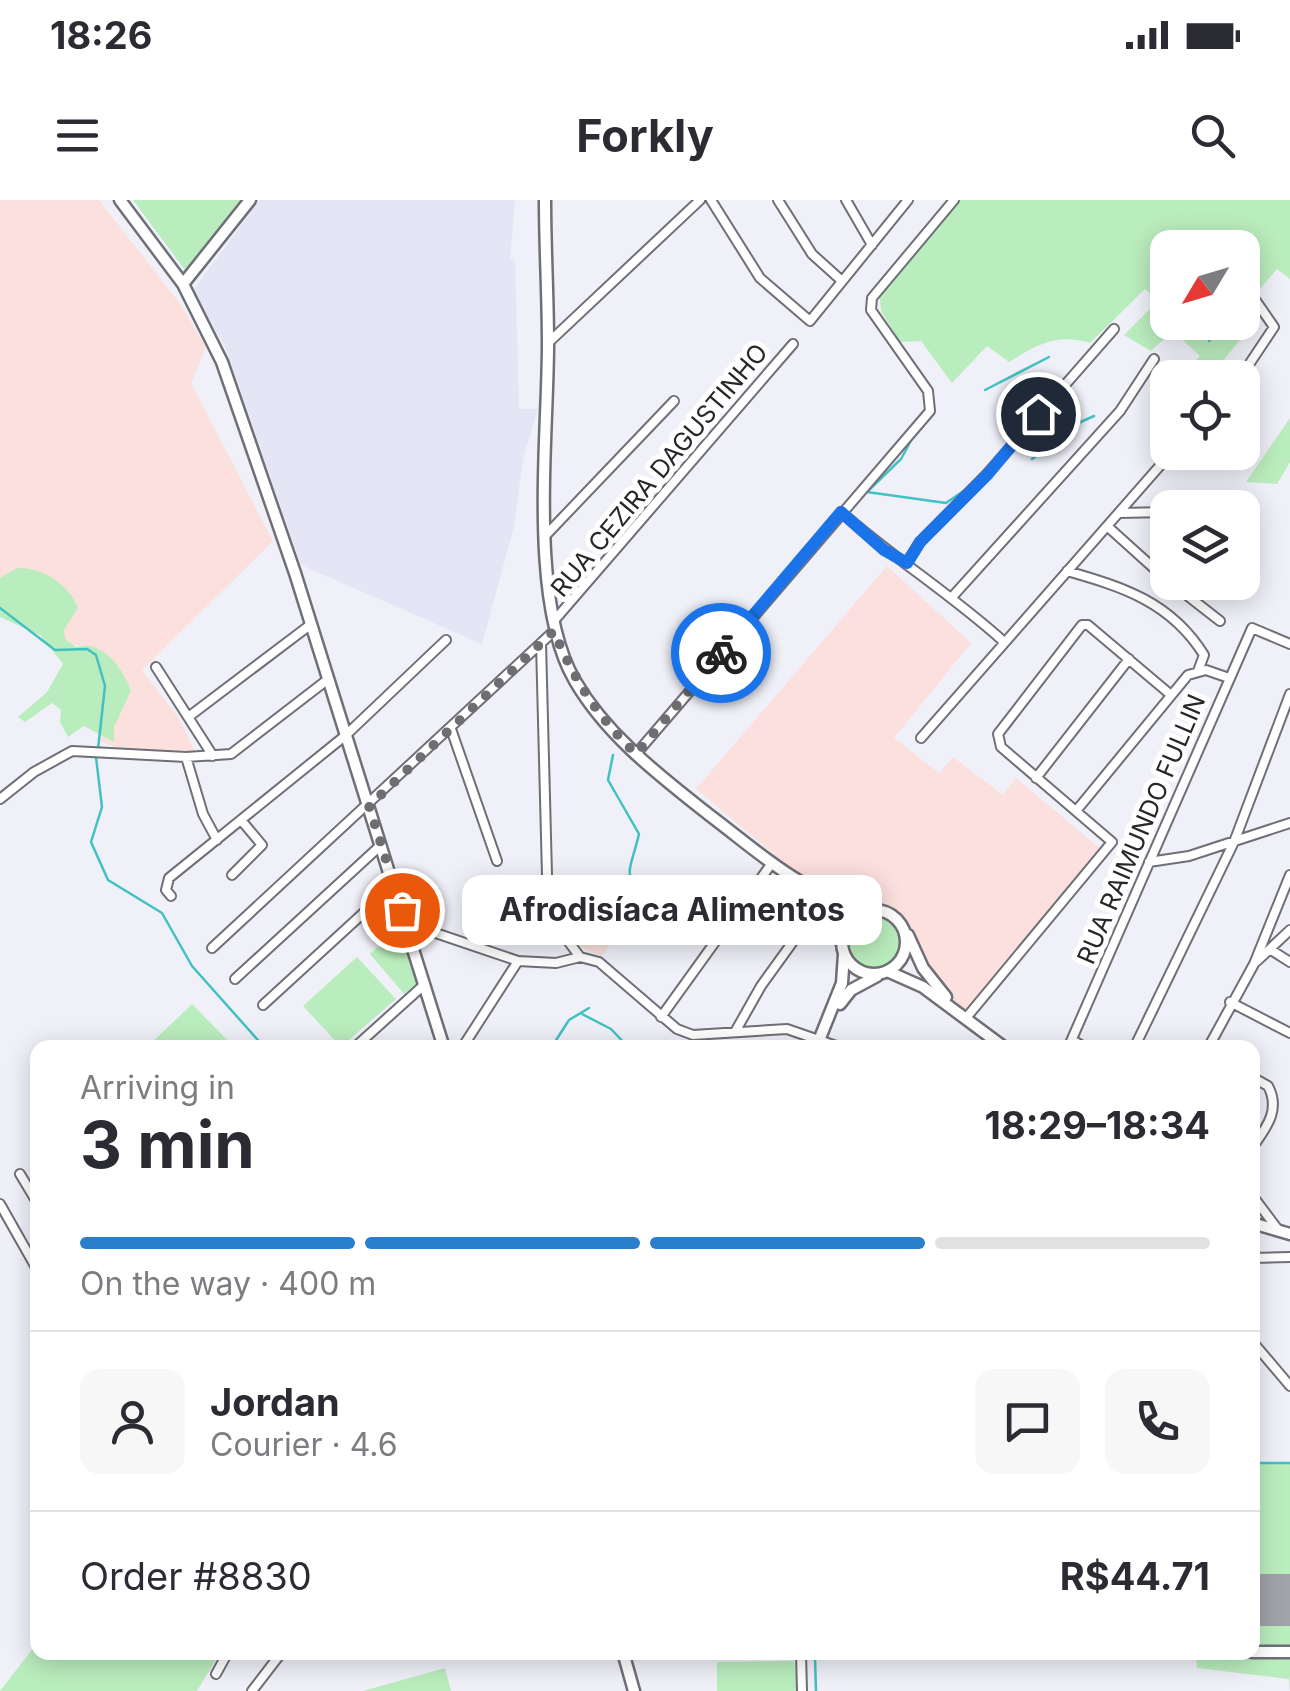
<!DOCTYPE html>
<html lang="en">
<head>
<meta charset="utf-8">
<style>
  body { margin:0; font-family:Inter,sans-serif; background:#f7f7f7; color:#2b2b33; height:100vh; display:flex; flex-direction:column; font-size:38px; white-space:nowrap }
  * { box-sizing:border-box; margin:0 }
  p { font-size:32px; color:#7c7c81 }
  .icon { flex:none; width:55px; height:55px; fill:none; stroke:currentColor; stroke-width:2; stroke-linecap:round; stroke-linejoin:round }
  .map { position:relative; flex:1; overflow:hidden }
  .details { position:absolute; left:30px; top:840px; width:1230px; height:620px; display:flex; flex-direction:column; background:#fff; border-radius:20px; box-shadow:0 5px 25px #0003 }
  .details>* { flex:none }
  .needle { width:65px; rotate:232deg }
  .controls { position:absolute; left:1150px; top:30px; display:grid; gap:20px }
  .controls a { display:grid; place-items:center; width:110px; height:110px; border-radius:20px; background:#fff; box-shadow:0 5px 25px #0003; font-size:50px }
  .pin { position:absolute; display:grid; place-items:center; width:85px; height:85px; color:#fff; margin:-42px; border:5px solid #fff; border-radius:50%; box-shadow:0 2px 10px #0007 }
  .courier { position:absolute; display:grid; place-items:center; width:100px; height:100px; margin:-50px; border:8px solid #1a73e8; border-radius:50%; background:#fff; color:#222; box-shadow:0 2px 12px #0007 }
  .bubble { position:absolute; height:70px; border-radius:20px; background:#fff; box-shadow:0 5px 25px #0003; font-size:32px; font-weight:700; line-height:70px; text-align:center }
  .headline em { font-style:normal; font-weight:700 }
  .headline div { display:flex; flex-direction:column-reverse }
  .headline { display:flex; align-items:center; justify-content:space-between; height:170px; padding:0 50px }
  h1 { font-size:65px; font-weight:700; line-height:75px }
  .bar { display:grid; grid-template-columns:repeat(4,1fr); gap:15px 10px; align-content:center; height:120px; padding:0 50px }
  .bar i { height:12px; border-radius:8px; background:#e1e1e2 }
  .bar .selected { background:#2a7fcd }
  .bar p { grid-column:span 4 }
  .line { display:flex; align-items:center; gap:25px; padding:0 50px; border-top:2px solid #e1e1e2 }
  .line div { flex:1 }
  .round { display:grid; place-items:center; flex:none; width:105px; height:105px; border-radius:20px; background:#f7f7f7 }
  .status { display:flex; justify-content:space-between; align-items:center; height:70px; padding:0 50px; background:#fff; direction:ltr }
  .status svg { height:28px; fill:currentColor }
  header { display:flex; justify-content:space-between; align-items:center; height:130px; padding:0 50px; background:#fff; font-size:45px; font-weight:700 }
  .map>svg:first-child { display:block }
</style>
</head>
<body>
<div class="status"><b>18:26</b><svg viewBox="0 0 49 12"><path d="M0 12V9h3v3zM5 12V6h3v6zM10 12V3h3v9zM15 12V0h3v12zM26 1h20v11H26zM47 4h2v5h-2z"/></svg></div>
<header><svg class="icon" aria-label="menu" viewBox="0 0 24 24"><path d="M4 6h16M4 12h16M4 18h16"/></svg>Forkly<svg class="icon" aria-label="search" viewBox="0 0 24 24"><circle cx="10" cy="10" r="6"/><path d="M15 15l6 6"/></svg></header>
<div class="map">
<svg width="1290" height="1491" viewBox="0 0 1290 1491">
  <rect width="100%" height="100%" fill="#f0f0f9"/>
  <path fill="#e4e5f5" d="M260,0H515L510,58L515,60L519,209H538L523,259L514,326L482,444L301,365L226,149L193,90Z
    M1252,1262L1290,1263V1447L1253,1448Z"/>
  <path fill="#fbe0dd" d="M0,0H99L181,105L206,147L191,183L273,341L142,470L180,520L195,551L123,550L99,541L111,507L88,446L53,443L0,405Z
    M887,366L971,443L894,538L939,573L953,557L1003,595L1016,578L1102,650L963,813L927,766L911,727L901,718L880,708L834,698L796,673L696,589Z"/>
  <path fill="#fae0da" d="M583,689L591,692L608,723L606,727L616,738L601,756L576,744L555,717L554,702Z"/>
  <path fill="#baedbd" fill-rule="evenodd" d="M133,0H242L185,70Z
    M960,0H1290V79L1277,69L1248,103L1259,116L1210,177H1183L1200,156L1173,131L1151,151L1124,135L1158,101L1145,89L1090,143C1058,133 1036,145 1009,162L987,146L952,183L921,141L900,142L881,111L879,90ZM1168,48H1242V122H1168Z
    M1290,218V262L1277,284L1246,282Z
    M17,368C42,367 69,384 78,408L64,430L65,439L76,447C103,440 122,467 131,491L114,527V542L84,526L68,537L60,522L61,510L52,503L25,522L18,517L47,492L63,464L40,435L0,417V378Z
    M846 743a27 27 0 1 1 54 0a27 27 0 1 1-54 0Z
    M400,726L419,782L404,794L370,754Z
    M357,757L396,799L341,847L303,806Z
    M192,804L234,847H147Z
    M1253,1262L1290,1263V1383H1253Z
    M1252,1417H1290V1447L1253,1448Z
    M37,1443L38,1452H218V1456L197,1491H0Z
    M1210,1454H1290V1491L1289,1479L1197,1468L1196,1458Z
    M794,1461L798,1491H717V1462Z
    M445,1468L451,1491H363Z"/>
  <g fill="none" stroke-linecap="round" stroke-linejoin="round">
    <path stroke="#42c1c2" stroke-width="2.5" d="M1209,141L1220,122
      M985,190L1049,157
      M1032,259L1074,225L1094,216
      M869,290L901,259L914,235
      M867,292L946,303L965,290
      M0,408L55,450L87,449L96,455L105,486L98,549
      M613,555L608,580L639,634C630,673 619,675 652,706
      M96,557L102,607L91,642L108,680L162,713L192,766L265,848
      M582,814L611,829L629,848
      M551,848L569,820L589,808
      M1252,1263H1290
      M815,1458L816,1491"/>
    <path stroke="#a2a2a9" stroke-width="52" d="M1252,1400H1290"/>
    <g stroke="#6f6f77" stroke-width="12">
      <path id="street" d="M711,0L760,78L810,121L908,0
        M778,0L812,54L842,81
        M846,0L872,45
        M1206,42L1210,48
        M548,143L700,0
        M1240,178L1274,127L1242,81
        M841,312C893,358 951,394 1003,441
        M1242,312H1249
        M1119,313L1168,312
        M1107,326L1168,381
        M547,334L674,201
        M907,363L920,342L987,274L1114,129
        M1067,371C1123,387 1171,402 1204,455L1198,471
        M1170,382L1220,421
        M953,396L1120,211L1154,159
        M553,422L793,144
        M541,443L548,714L580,757
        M156,467L213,556
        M191,515L310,425
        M451,529L497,661
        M921,538L1172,252
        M636,554L930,211L928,191L871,110L872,98L954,0
        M186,557L203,614L217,640
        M1036,578L1129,459
        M0,599L34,572L72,551L186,557L231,554L327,480
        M1076,611L1188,475L1206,470L1229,478
        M1149,662L1189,656L1290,623
        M232,675L262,645L241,620
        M171,696L166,690L169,678L346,535L446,440
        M406,723L518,761L556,763L580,757L599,762L677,829L693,835L787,829L842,848
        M212,748L554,431
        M1271,750L1290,762
        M1257,761L1290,730
        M235,779L381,645
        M1230,802L1290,833
        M263,805L394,685
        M661,817L772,663
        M966,818L1112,642L1001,547L998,534L1082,425H1088L1171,495
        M735,832L761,786L818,707
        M1072,840L1086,848
        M354,848L425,784
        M462,848L518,761
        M1068,848L1252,428L1290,444
        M1145,848L1137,842L1234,642L1290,494
        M1208,848L1254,764L1290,675
        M1252,877L1268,886C1281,910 1266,928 1252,948
        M20,974L38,1004
        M1252,995L1279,1031
        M0,1004L38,1071
        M1252,1058L1290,1057
        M1252,1141L1290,1186
        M801,1453L802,1491
        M216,1474L228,1452
        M252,1491L282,1452"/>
    </g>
    <g stroke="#6f6f77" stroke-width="15">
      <path id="secondary" d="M120,0L183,84L222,162L295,373L444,848
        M545,0C545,48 548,96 548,144C548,237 528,401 575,481C607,536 659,575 708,614C769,660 800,694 877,710
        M183,84L250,0
        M806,690L841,742
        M842 742a32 32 0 1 1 64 0a32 32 0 1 1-64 0Z
        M908,735L923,768L946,797
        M887,771L923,787L1005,848
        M840,804L851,790L877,776
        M816,848L842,783L844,754
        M1252,1023L1290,1034
        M623,1452L634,1491
        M700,1452H1035
        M1252,1452H1290"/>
    </g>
    <use href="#street" stroke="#fff" stroke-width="8"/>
    <use href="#secondary" stroke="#fff" stroke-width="10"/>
  </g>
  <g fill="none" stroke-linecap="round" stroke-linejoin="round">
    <path stroke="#6d6d72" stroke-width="10" stroke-dasharray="0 18" d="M402,710L369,606L554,431C574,480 598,517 636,554L721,453"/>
    <path stroke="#1a73e8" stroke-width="12" d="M721,453L841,312L884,350L907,363L920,342L988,274L1038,214"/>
  </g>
  <g text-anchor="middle" stroke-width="10" stroke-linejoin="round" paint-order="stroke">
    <g font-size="25" fill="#27272a" stroke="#fff">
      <text transform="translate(659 270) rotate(-50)" y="9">RUA CEZIRA DAGUSTINHO</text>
      <text transform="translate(1141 629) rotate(-67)" y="9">RUA RAIMUNDO FULLIN</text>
    </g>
  </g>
</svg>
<div class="controls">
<a><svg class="needle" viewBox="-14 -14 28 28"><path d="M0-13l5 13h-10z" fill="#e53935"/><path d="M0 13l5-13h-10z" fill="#7c7c81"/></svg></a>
<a><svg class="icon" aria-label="locate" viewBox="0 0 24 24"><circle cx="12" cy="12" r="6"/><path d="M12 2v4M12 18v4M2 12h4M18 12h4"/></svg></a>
<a><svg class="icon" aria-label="layers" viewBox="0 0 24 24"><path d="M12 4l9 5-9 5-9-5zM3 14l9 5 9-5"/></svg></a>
</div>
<div class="pin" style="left:402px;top:710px;background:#ea580c"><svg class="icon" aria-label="bag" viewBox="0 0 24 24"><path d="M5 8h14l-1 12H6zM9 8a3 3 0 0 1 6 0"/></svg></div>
<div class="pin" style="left:1038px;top:214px;background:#1f2937"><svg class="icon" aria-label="home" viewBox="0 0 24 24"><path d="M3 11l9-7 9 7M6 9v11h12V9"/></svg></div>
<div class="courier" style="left:721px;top:453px"><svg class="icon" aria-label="bike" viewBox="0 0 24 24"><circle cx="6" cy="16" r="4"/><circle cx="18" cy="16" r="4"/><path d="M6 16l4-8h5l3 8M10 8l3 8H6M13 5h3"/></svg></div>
<div class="bubble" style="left:462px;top:675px;width:420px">Afrodisíaca Alimentos</div>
<section class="details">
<div class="headline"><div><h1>3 min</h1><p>Arriving in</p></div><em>18:29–18:34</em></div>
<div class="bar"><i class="selected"></i><i class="selected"></i><i class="selected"></i><i></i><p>On the way · 400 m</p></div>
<div class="line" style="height:180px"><a class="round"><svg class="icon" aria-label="person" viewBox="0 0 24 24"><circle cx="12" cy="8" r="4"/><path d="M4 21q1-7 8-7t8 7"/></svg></a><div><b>Jordan</b><p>Courier · 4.6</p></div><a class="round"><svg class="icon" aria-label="chat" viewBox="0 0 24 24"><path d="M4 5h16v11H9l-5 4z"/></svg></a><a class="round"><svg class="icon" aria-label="phone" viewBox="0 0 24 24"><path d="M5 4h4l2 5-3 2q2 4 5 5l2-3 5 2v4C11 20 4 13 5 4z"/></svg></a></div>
<div class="line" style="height:130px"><div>Order #8830</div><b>R$44.71</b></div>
</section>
</div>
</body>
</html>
